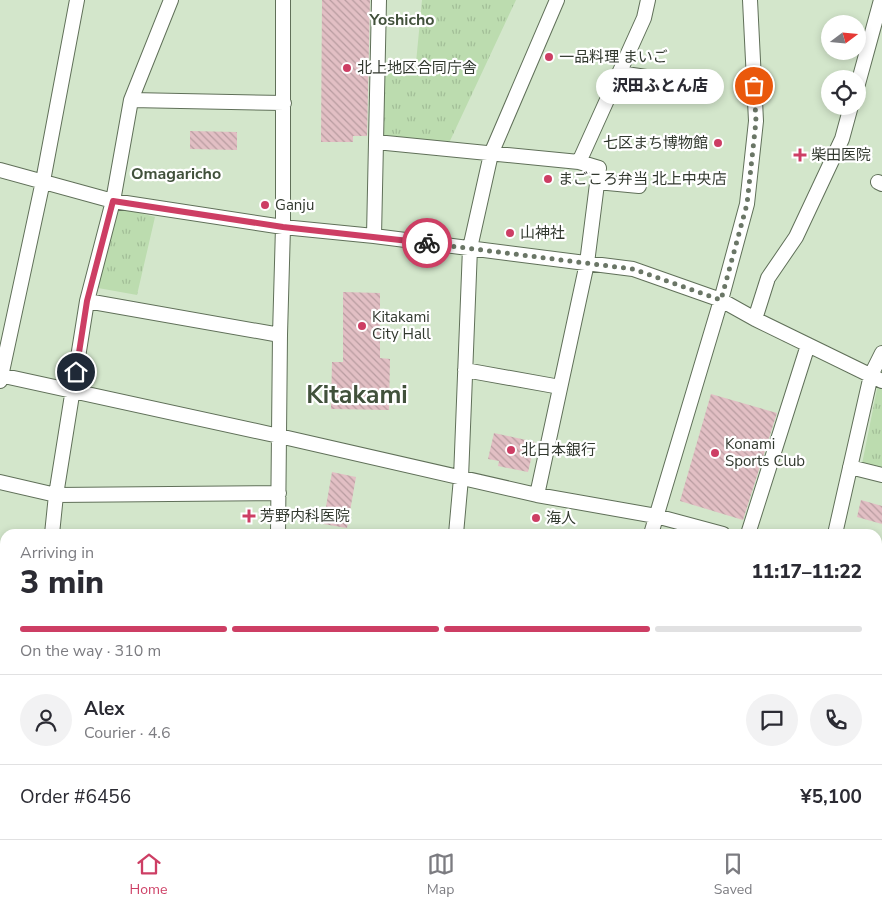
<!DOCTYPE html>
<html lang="en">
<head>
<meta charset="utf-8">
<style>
  body { margin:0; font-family:"Nunito Sans","Noto Sans JP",sans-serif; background:#f2f2f3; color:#2b2b33; height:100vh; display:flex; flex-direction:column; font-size:19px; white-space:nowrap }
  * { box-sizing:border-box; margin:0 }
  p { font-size:16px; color:#7c7c81 }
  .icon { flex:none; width:28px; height:28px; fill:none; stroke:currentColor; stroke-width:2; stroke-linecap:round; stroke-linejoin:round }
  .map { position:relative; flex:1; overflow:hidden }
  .drawer { position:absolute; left:0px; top:529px; width:882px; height:311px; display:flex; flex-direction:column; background:#fff; border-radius:15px 15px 0 0; box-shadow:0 2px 8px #0003 }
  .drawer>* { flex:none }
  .needle { width:32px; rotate:74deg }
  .tools { position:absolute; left:821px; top:15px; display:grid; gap:10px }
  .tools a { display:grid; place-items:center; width:45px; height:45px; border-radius:50%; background:#fff; box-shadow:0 2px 8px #0003; font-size:25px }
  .pin { position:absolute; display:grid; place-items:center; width:42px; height:42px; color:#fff; margin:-21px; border:2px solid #fff; border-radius:50%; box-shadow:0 1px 5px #0007 }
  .courier { position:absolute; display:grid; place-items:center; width:50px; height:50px; margin:-25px; border:4px solid #cd3e64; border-radius:50%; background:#fff; color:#222; box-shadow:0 1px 6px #0007 }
  .bubble { position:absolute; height:35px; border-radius:18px; background:#fff; box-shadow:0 2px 8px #0003; font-size:16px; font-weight:800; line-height:35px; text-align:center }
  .headline em { font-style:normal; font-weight:800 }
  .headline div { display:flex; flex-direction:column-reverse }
  .headline { display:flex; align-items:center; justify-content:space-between; height:85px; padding:0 20px }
  h1 { font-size:32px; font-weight:800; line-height:38px }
  .bar { display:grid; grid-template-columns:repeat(4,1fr); gap:8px 5px; align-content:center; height:60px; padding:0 20px }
  .bar i { height:6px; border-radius:4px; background:#e1e1e2 }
  .bar .on { background:#cd3e64 }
  .bar p { grid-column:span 4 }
  .line { display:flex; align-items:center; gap:12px; padding:0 20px; border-top:1px solid #e1e1e2 }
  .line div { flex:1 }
  .round { display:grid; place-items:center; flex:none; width:52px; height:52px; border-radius:26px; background:#f2f2f3 }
  .dock { display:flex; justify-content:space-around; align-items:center; height:70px; border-top:1px solid #e1e1e2; background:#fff; font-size:14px; color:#7c7c81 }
  .dock a { display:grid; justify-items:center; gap:2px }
  .dock .on { color:#cd3e64 }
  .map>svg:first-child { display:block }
</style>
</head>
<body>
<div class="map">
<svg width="882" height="839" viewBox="0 0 882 839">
  <defs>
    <pattern id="park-tufts" width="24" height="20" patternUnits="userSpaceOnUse" patternTransform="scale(1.25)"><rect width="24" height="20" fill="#bcdcaf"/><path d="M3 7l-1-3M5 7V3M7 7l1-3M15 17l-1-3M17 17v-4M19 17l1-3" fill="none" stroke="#a2be97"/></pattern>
    <pattern id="building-back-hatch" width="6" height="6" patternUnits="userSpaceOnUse" patternTransform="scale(1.25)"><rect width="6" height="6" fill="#e2bfc4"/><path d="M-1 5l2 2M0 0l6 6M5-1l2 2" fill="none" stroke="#b89ca0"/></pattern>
  </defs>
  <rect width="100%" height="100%" fill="#d3e6cb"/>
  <path fill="url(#park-tufts)" d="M422,0H516L449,143L383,136L385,71L415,73Z
    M116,207L155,217L137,295L98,288Z
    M878,384L882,386V468L862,464Z"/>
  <path fill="url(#building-back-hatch)" d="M322,0H370L367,136H353V142H321Z
    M190,131L237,132V150L190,149Z
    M343,292L380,293V358L390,359L389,410L331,409L332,362H343Z
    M711,394L777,413L743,520L680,501Z
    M494,433L535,442L528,472L498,466L499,461L488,459Z
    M332,472L356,477L347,528L323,524Z
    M861,500L882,506V524L857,517Z"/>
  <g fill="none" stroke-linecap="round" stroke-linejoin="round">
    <g stroke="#607059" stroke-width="16">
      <path id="minor" d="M619,73L680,82
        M858,84L881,0
        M131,100L284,103
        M376,142L579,162L599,168L587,263L537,495
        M579,162L644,18L648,0
        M0,170L113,201L283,227L374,236L633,269L721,300L755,319L882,381
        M597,182L639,186
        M878,182L882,184
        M374,236L379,0
        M87,301L280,335
        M755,319L768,278L796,237L842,139L851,106
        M465,370L560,387
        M0,375L279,436L537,495L656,516L723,534
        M0,381L43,181L77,0
        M850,467L882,475
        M0,482L56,495L279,493
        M52,534L56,495L87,301L113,201L131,100L171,0
        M278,534L280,335L283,227V0
        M456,534L461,478L470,248L491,154L557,0
        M651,534L721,300L747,204L756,121L750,0
        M748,534L808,345
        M835,534L871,375L882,353
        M878,573L882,574
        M0,721H5
        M0,775L5,805
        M11,835L12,839
        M192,835V839
        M778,835L796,839
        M257,839L258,835
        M331,839L332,835
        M570,839L571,835
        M710,839L711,835"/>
    </g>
    <g stroke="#81a172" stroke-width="19">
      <path id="major" d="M0,597H5
        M878,723L882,724"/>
    </g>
    <use href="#minor" stroke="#fff" stroke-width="14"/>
    <use href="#major" stroke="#cde8c0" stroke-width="18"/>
  </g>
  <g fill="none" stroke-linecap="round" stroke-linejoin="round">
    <path stroke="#6a7666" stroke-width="5" stroke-dasharray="0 9" d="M427,243L633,269L721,300L747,204L756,121L754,86"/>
    <path stroke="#cd3e64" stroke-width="6" d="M76,372L87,301L113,201L283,227L427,243"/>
  </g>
  <g fill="#cd3e64" stroke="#fff" stroke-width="2">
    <circle cx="549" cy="57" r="5"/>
    <circle cx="347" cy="68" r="5"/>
    <circle cx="718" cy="143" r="5"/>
    <path d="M797.5 147.5h5v5h5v5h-5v5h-5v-5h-5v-5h5z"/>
    <circle cx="548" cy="179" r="5"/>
    <circle cx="265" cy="205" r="5"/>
    <circle cx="510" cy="233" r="5"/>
    <circle cx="362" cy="326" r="5"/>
    <circle cx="511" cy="450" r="5"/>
    <circle cx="715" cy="453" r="5"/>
    <path d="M246.5 508.5h5v5h5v5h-5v5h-5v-5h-5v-5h5z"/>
    <circle cx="536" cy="518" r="5"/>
  </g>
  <g text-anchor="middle" stroke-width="4.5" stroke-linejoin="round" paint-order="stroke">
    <g font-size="15" fill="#32392f" stroke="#fff" text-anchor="start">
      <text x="559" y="62">一品料理 まいご</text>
      <text x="357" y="73">北上地区合同庁舎</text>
      <text x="708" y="148" text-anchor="end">七区まち博物館</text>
      <text x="811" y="160">柴田医院</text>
      <text x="558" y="184">まごころ弁当 北上中央店</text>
      <text x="275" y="210">Ganju</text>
      <text x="520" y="238">山神社</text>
      <text x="372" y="322">Kitakami<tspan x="372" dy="17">City Hall</tspan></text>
      <text x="725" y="449">Konami<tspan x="725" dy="17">Sports Club</tspan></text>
      <text x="521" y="455">北日本銀行</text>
      <text x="260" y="521">芳野内科医院</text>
      <text x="546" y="523">海人</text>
    </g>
    <g font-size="16" font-weight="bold" fill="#41513b" stroke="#fff">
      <text x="402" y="25">Yoshicho</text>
      <text x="176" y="179">Omagaricho</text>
    </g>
    <g font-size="25" font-weight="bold" fill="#41513b" stroke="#fff">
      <text x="357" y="403">Kitakami</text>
    </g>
  </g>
</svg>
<div class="tools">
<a><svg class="needle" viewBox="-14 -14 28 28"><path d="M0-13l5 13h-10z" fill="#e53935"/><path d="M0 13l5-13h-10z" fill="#7c7c81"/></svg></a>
<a><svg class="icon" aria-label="locate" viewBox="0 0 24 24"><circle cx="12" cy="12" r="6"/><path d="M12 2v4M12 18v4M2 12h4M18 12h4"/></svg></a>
</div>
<div class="pin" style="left:754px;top:86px;background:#ea580c"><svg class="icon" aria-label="bag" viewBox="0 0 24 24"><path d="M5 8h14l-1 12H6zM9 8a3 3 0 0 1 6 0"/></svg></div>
<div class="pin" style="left:76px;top:372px;background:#1f2937"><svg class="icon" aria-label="home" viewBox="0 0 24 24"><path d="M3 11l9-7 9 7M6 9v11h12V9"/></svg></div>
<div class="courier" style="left:427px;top:243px"><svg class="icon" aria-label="bike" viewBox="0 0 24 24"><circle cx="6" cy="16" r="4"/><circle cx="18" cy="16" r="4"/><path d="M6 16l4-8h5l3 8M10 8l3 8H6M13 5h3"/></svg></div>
<div class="bubble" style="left:596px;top:69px;width:128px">沢田ふとん店</div>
<section class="drawer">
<div class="headline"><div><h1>3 min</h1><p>Arriving in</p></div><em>11:17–11:22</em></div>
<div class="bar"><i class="on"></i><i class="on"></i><i class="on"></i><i></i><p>On the way · 310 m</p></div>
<div class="line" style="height:90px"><a class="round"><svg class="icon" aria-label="person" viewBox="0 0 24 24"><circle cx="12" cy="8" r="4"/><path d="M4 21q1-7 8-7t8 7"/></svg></a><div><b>Alex</b><p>Courier · 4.6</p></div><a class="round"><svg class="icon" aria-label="chat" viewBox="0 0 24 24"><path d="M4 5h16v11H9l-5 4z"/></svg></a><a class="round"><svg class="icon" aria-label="phone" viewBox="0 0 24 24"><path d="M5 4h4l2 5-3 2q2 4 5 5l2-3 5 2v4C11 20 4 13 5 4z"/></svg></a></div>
<div class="line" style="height:65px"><div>Order #6456</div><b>¥5,100</b></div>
</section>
</div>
<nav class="dock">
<a class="on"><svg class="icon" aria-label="home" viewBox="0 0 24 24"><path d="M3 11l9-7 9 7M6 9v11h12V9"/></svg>Home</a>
<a><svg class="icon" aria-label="map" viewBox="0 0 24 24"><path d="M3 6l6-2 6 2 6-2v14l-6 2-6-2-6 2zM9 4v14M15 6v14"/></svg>Map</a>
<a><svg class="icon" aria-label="saved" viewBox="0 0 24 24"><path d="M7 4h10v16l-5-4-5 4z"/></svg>Saved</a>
</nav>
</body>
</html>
